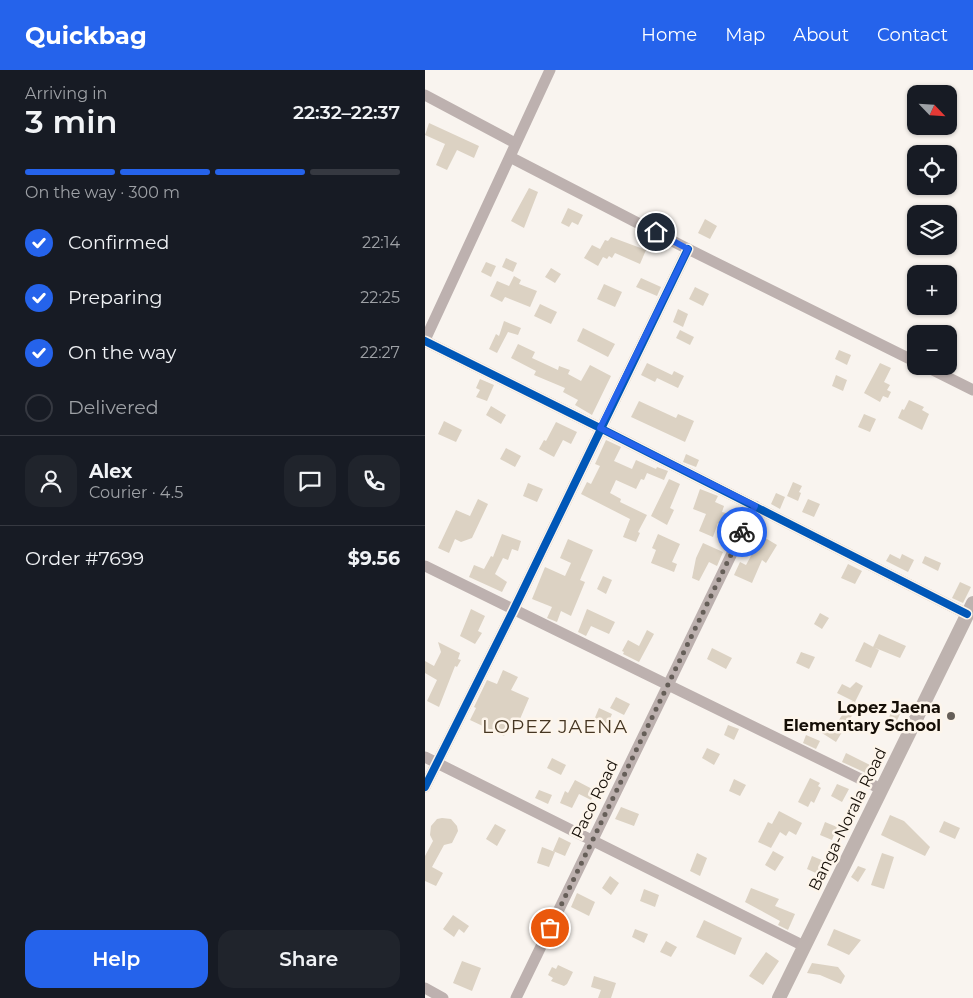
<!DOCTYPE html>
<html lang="en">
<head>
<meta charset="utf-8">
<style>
  body { margin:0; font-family:Montserrat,sans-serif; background:#20242c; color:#f1f3f6; height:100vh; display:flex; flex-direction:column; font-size:19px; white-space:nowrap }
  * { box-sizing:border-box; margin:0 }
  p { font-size:16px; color:#9ea1a6 }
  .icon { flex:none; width:28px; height:28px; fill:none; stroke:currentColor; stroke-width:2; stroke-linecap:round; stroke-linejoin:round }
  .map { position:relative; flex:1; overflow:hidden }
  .sheet { display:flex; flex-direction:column; background:#171b24; width:425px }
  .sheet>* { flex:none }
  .needle { width:32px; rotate:115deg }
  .tools { position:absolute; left:482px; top:15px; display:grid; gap:10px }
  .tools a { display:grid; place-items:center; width:50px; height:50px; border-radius:10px; background:#171b24; box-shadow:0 1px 4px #0004; font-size:25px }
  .pin { position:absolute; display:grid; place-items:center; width:42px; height:42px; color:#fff; margin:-21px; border:2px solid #fff; border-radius:50%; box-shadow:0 1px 5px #0007 }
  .courier { position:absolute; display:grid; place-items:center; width:50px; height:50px; margin:-25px; border:4px solid #2563eb; border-radius:50%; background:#fff; color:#222; box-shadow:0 1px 6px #0007 }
  .head em { font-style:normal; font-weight:600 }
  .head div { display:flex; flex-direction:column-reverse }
  .head { display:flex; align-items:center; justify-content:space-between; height:85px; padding:0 25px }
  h1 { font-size:32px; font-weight:600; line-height:38px }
  .bar { display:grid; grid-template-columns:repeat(4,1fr); gap:8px 5px; align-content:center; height:60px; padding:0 25px }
  .bar i { height:6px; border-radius:4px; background:#363941 }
  .bar .active { background:#2563eb }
  .bar p { grid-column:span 4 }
  .line { display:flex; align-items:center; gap:12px; padding:0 25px; border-top:1px solid #363941 }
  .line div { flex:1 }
  .round { display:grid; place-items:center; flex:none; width:52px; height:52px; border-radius:15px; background:#20242c }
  ol { padding:0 25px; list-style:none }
  li { display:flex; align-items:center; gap:15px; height:55px }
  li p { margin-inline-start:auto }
  li .icon { padding:5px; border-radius:50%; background:#2563eb; color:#fff; stroke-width:4 }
  li:last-child { color:#9ea1a6 }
  li i { width:28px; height:28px; border:2px solid #363941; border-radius:50% }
  .button { display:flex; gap:10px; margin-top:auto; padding:10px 25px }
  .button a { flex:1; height:58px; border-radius:15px; background:#2563eb; color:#fff; font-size:20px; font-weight:600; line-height:58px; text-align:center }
  .button a+a { background:#20242c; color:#f1f3f6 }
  header { display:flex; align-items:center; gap:30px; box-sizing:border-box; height:70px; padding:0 25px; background:#2563eb; color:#fff }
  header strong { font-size:24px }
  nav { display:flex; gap:28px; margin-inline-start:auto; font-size:18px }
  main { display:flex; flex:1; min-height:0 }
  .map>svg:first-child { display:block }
</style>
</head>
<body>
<header>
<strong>Quickbag</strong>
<nav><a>Home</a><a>Map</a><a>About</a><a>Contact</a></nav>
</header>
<main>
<section class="sheet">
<div class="head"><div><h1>3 min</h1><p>Arriving in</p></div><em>22:32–22:37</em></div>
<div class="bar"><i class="active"></i><i class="active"></i><i class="active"></i><i></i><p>On the way · 300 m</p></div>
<ol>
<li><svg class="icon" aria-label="check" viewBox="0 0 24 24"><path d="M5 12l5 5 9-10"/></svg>Confirmed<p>22:14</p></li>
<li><svg class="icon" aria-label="check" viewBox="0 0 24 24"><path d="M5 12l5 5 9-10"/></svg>Preparing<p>22:25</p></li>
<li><svg class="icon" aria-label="check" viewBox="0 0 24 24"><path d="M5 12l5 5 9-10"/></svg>On the way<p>22:27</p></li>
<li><i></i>Delivered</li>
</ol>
<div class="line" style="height:90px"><a class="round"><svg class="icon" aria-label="person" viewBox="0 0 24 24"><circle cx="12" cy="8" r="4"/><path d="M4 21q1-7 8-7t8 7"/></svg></a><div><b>Alex</b><p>Courier · 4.5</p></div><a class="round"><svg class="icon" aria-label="chat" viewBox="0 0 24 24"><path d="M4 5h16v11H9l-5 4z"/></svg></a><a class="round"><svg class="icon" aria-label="phone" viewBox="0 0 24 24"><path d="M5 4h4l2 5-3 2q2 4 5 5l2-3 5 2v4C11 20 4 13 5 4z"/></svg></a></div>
<div class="line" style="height:65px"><div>Order #7699</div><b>$9.56</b></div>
<div class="button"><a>Help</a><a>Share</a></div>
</section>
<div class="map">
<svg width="548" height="928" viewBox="0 0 548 928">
  <rect width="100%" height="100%" fill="#f9f4ef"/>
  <path fill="#dcd2c3" d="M4,53L54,76L49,88L32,80L22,100L11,95L20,74L0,65Z
    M104,118L113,122L99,158L86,151Z
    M143,138L158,145L153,155L147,152L144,157L136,153Z
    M280,149L292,156L285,169L273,163Z
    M186,167L221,180L215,194L190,183L187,188L184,186L182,189L178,187L173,196L159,188L167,175L175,179L180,170L183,171Z
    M81,188L92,193L88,202L77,197Z
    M61,192L71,196L66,207L56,202Z
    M126,198L136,204L130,213L120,207Z
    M89,206L96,210L94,214L112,221L105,237L80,227L77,232L65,226L72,211L84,216Z
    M216,208L236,217L232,226L211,217Z
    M179,214L197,222L190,237L172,229Z
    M270,217L284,224L278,236L264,229Z
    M115,234L132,242L126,254L109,246Z
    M253,239L263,244L258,257L248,252Z
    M79,251L96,258L93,265L83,262L72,283L64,279L71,264L74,266Z
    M158,258L190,274L183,287L152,271Z
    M255,260L269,267L265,275L251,268Z
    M93,274L110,282L107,288L133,300L134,296L145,300L143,304L156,311L165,295L186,306L167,345L150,335L153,330L138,322L140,318L109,305L111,301L86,288Z
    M414,280L426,285L422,295L410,289Z
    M222,293L247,305L249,301L259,306L253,318L232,308L230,312L216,305Z
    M455,293L466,298L459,312L465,315L462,320L466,322L463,328L458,326L455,332L439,323Z
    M411,305L422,310L418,321L407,316Z
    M55,309L69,315L62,331L51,327L55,320L51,318Z
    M484,330L499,337L497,340L504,344L497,360L473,348L477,339L479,340Z
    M214,331L251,348L253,344L269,351L260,372L206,347Z
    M66,336L81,345L76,354L61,345Z
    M439,344L451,349L445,362L433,357Z
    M19,351L37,360L31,372L13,364Z
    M131,352L152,362L146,374L138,370L129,387L114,379L119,370L121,371Z
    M181,370L196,377L189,391L207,399L211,390L231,399L232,397L243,401L239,410L222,403L219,410L216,409L211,419L191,410L185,423L196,429L195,432L222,445L213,462L215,463L211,472L198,467L205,449L156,424L162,412L166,414L175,396L170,394Z
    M81,378L96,386L90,397L75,389Z
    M261,384L274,390L271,397L258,392Z
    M244,409L255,414L245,438L249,440L242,455L226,446Z
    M368,412L377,416L374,422L376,423L373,431L362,426Z
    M103,413L118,419L112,432L98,426Z
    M275,419L293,426L290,432L299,436L297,442L316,447L311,458L293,453L288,467L274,461L281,444L268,439Z
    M351,423L360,427L355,439L346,434Z
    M53,429L63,434L47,468L36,472L30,469L24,483L13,478L31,440L45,446Z
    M383,429L395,434L389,447L377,442Z
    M77,464L96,471L93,481L87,479L83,490L78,488L70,504L82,512L77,522L44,507L49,495L59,499L66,486L68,487Z
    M233,464L255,474L247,492L252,494L249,502L226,493L231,480L227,478Z
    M337,466L352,475L341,493L337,490L327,513L309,505L315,492L321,495Z
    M143,469L168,480L155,510L160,512L146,546L136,541L132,552L122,548L127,537L107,529L120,497L140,506L146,493L135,488Z
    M278,473L298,482L292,496L284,492L274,511L267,508L271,488Z
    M465,484L475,489L477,484L489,490L483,502L461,491Z
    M500,486L516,493L513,501L497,493Z
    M423,494L437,501L430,514L416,508Z
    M178,506L187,510L181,524L172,519Z
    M535,512L546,517L538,533L527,528Z
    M46,539L60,546L53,561L57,563L50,574L35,566Z
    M162,539L190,552L184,564L166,556L161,566L153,562Z
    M395,543L404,548L397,559L389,554Z
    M222,560L229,564L214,592L198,584L199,582L197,581L203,570L214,576Z
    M454,564L481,576L475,588L448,577Z
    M13,572L35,583L33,589L36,590L32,597L30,596L14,637L2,631L12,610L0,603V591L9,596L16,582Z
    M439,572L454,580L446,598L430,591Z
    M287,578L307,588L301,599L282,589Z
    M376,582L390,587L384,599L371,593Z
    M78,600L93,607L86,620L104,628L92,656L85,653L79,666L45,650L51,638L49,637L62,610L72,614Z
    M431,612L438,616L430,632L412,623L417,614L425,618Z
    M191,627L205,634L199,645L185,638Z
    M427,631L434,634L411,672L397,663L405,650L411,654Z
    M174,638L187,644L182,656L169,650Z
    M467,640L475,644L467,661L460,657Z
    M303,655L314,659L309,670L299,665Z
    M381,665L395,671L391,679L378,673Z
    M282,678L295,684L289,695L277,688Z
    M421,683L445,695L441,703L417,692Z
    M127,688L141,695L136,705L122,698Z
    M385,708L395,713L393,716L396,718L389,733L386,731L383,737L373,732Z
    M309,709L321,715L315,726L304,721Z
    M150,710L171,721L166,730L154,724L147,738L135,733L140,721L143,723Z
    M412,714L424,719L417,732L406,726Z
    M114,720L127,725L123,734L110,728Z
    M196,737L214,744L209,756L190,749Z
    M354,741L377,753L371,765L364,761L361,766L355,762L346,778L333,772L343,752L347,754Z
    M465,745L479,751L505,777L500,786L456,765Z
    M17,748L26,749L32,756L33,761L27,773L19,775L7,797L18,803L11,816L0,811V786L8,771L5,765L6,756L12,749Z
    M519,751L535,758L530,769L514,762Z
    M400,752L412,757L407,770L395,765Z
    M70,754L81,760L72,776L61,769Z
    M134,767L146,773L140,786L128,781Z
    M117,777L130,782L124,797L112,793Z
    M348,781L359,787L350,801L340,795Z
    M272,783L282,788L275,806L265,801Z
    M457,783L469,787L459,819L446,815Z
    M387,786L399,791L393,804L382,799Z
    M433,796L441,799L433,812L426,807Z
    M185,806L194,813L186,825L177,818Z
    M326,818L354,829L350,836L370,844L363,860L353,855L355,851L320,832Z
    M219,819L234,825L230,837L215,831Z
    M152,823L170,832L164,846L146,837Z
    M28,845L44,856L39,863L34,859L29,867L18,859Z
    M279,850L317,868L310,885L271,867Z
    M210,859L223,864L219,873L207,867Z
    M409,859L436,870L424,885L402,875Z
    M241,871L252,877L246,887L235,882Z
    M341,882L354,891L338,915L324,906Z
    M37,891L56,898L47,921L28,913Z
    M387,893L413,897L420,906L416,914L395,905L382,903Z
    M133,895L148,902L142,914L139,916L126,911L128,908L123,905L127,897L131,899Z
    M169,906L191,913L186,928H173L176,920L166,917Z"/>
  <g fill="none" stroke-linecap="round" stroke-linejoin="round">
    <path stroke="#bdb1af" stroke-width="11" d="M0,25L90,73
      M85,87L263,179L491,292
      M0,270L125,0
      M0,271L175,358L542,544
      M500,296L548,320
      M0,496L456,719
      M0,687L379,876
      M0,717L88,541L263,179
      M0,918L18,928
      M91,928L330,436"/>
    <path stroke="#beb3af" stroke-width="14" d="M354,928L548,533"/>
    <g stroke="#fdf5eb" stroke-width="11">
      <path id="cycleway" d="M0,271L175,358L542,544
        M0,717L88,541L263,179"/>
    </g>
    <use href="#cycleway" stroke="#0057b8" stroke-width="8"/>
  </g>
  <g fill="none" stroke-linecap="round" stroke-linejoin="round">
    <path stroke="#655e58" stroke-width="5" stroke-dasharray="0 9" d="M125,858L317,462"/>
    <path stroke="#2563eb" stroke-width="6" d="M231,162L263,179L175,358L330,436L317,462"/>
  </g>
  <circle fill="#655e58" stroke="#fdf5eb" stroke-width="2" cx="526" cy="646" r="5"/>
  <g text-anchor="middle" stroke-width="5" stroke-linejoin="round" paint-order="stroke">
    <g font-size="16" font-weight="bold" fill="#150e06" stroke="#fdf5eb" text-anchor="end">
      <text x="516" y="643">Lopez Jaena<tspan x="516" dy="18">Elementary School</tspan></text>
    </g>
    <g font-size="16" fill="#150e06" stroke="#fdf5eb">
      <text transform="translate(169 729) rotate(-64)" y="6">Paco Road</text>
      <text transform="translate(422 749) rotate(-64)" y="6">Banga-Norala Road</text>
    </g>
    <g font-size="19" letter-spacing="1" fill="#463622" stroke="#fdf5eb">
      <text x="130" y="663">LOPEZ JAENA</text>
    </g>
  </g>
</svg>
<div class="tools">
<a><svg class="needle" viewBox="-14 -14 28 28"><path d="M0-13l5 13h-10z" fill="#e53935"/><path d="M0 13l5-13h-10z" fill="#9ea1a6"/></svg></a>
<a><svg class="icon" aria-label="locate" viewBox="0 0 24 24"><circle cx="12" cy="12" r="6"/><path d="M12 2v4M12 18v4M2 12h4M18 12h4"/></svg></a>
<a><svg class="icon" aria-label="layers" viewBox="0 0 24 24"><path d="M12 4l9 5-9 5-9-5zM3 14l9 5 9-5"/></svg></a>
<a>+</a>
<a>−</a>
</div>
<div class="pin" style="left:125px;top:858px;background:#ea580c"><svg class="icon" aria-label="bag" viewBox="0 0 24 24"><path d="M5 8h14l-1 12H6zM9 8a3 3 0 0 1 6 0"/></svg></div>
<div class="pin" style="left:231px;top:162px;background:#1f2937"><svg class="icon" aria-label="home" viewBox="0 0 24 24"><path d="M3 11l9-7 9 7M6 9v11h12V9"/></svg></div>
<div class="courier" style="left:317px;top:462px"><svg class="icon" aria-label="bike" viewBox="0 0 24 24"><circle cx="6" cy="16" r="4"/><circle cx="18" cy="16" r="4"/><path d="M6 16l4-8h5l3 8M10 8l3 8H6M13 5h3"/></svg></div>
</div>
</main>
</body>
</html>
